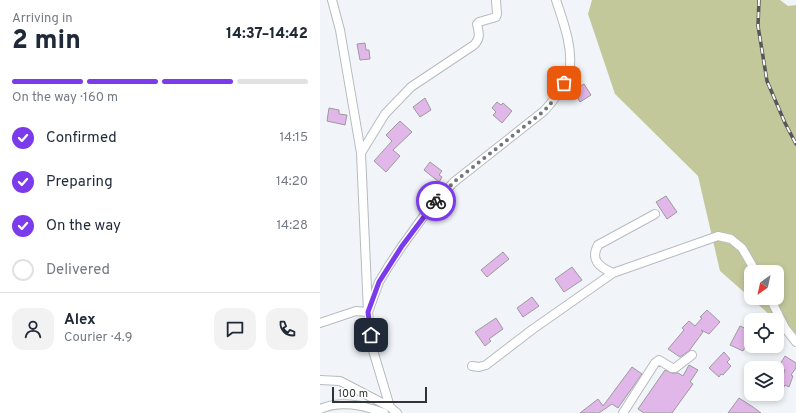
<!DOCTYPE html>
<html lang="en">
<head>
<meta charset="utf-8">
<style>
  body { margin:0; font-family:Overpass,sans-serif; background:#f2f2f3; color:#1f2937; height:100vh; display:flex; flex-direction:column; font-size:15px; white-space:nowrap }
  * { box-sizing:border-box; margin:0 }
  p { font-size:13px; color:#747a83 }
  .icon { flex:none; width:22px; height:22px; fill:none; stroke:currentColor; stroke-width:2; stroke-linecap:round; stroke-linejoin:round }
  .map { position:relative; flex:1; overflow:hidden }
  .sheet { display:flex; flex-direction:column; background:#fff; width:320px }
  .sheet>* { flex:none }
  .needle { width:26px; rotate:213deg }
  .controls { position:absolute; left:424px; top:265px; display:grid; gap:8px }
  .controls a { display:grid; place-items:center; width:40px; height:40px; border-radius:8px; background:#fff; box-shadow:0 2px 6px #0003; font-size:20px }
  .scale { position:absolute; left:12px; bottom:10px; width:95px; box-sizing:border-box; padding-left:4px; border:2px solid #313334; border-top:0; font-size:11px; line-height:14px; white-space:nowrap; color:#313334; -webkit-text-stroke:3px #fff; paint-order:stroke }
  .pin { position:absolute; display:grid; place-items:center; width:34px; height:34px; color:#fff; margin:-17px; border-radius:8px; box-shadow:0 2px 6px #0006 }
  .courier { position:absolute; display:grid; place-items:center; width:40px; height:40px; margin:-20px; border:3px solid #7c3aed; border-radius:50%; background:#fff; color:#222; box-shadow:0 1px 5px #0007 }
  .overview em { font-style:normal; font-weight:800 }
  .overview div { display:flex; flex-direction:column-reverse }
  .overview { display:flex; align-items:center; justify-content:space-between; height:68px; padding:0 12px }
  h1 { font-size:26px; font-weight:800; line-height:30px }
  .bar { display:grid; grid-template-columns:repeat(4,1fr); gap:6px 4px; align-content:center; height:48px; padding:0 12px }
  .bar i { height:5px; border-radius:3px; background:#e0e1e3 }
  .bar .active { background:#7c3aed }
  .bar p { grid-column:span 4 }
  .line { display:flex; align-items:center; gap:10px; padding:0 12px; border-top:1px solid #e0e1e3 }
  .line div { flex:1 }
  .round { display:grid; place-items:center; flex:none; width:42px; height:42px; border-radius:12px; background:#f2f2f3 }
  ol { padding:0 12px; list-style:none }
  li { display:flex; align-items:center; gap:12px; height:44px }
  li p { margin-inline-start:auto }
  li .icon { padding:4px; border-radius:50%; background:#7c3aed; color:#fff; stroke-width:4 }
  li:last-child { color:#747a83 }
  li i { width:22px; height:22px; border:2px solid #e0e1e3; border-radius:50% }
  main { display:flex; flex:1; min-height:0 }
  .map>svg:first-child { display:block }
</style>
</head>
<body>
<main>
<section class="sheet">
<div class="overview"><div><h1>2 min</h1><p>Arriving in</p></div><em>14:37–14:42</em></div>
<div class="bar"><i class="active"></i><i class="active"></i><i class="active"></i><i></i><p>On the way · 160 m</p></div>
<ol>
<li><svg class="icon" aria-label="check" viewBox="0 0 24 24"><path d="M5 12l5 5 9-10"/></svg>Confirmed<p>14:15</p></li>
<li><svg class="icon" aria-label="check" viewBox="0 0 24 24"><path d="M5 12l5 5 9-10"/></svg>Preparing<p>14:20</p></li>
<li><svg class="icon" aria-label="check" viewBox="0 0 24 24"><path d="M5 12l5 5 9-10"/></svg>On the way<p>14:28</p></li>
<li><i></i>Delivered</li>
</ol>
<div class="line" style="height:72px"><a class="round"><svg class="icon" aria-label="person" viewBox="0 0 24 24"><circle cx="12" cy="8" r="4"/><path d="M4 21q1-7 8-7t8 7"/></svg></a><div><b>Alex</b><p>Courier · 4.9</p></div><a class="round"><svg class="icon" aria-label="chat" viewBox="0 0 24 24"><path d="M4 5h16v11H9l-5 4z"/></svg></a><a class="round"><svg class="icon" aria-label="phone" viewBox="0 0 24 24"><path d="M5 4h4l2 5-3 2q2 4 5 5l2-3 5 2v4C11 20 4 13 5 4z"/></svg></a></div>
</section>
<div class="map">
<svg width="476" height="413" viewBox="0 0 476 413">
  <rect width="100%" height="100%" fill="#f1f5f9"/>
  <path fill="#c3c89b" fill-rule="evenodd" d="M272,0H460L468,6L476,5V338L400,271L378,176L295,94L268,14ZM431,272H457V298H431Z"/>
  <path fill="#e1b6e8" stroke="#9d9a9e" d="M45,43L46,50H49L50,59L40,60L37,44Z
    M264,84L271,95L260,102L253,90Z
    M105,98L111,110L100,117L93,107Z
    M177,102L181,105L183,103L192,111L182,123L173,115L176,112L172,108Z
    M9,108L19,110V114L27,115L25,125L7,121Z
    M80,121L92,132L73,150L80,156L66,172L54,161L72,141L66,135Z
    M110,162L122,171L119,175L122,177L119,182L104,170Z
    M346,196L357,212L347,219L336,202Z
    M183,252L189,259L167,277L161,270Z
    M252,267L262,280L244,292L235,279Z
    M212,297L219,306L203,317L197,308Z
    M387,310L400,322L389,334L381,330L383,332L369,351L360,357L348,349L364,330L362,328L369,321L375,326L382,318L380,317Z
    M176,318L183,329L169,339L171,341L165,346L155,332Z
    M420,326L431,331V335L423,351L410,345Z
    M404,352L410,359L407,362L411,366L403,375L401,374L399,377L389,368Z
    M465,356L476,363V368L471,375L473,376L469,387L465,385L456,401L449,397L451,394H457V383L459,385L465,370L459,366Z
    M369,365L378,370L370,382L373,384L352,413H324L318,409L345,370L352,373H358L363,376Z
    M312,367L322,374L298,408L292,404L279,413H260L278,399L283,406Z
    M419,398L433,407L441,413H408Z"/>
  <g fill="none" stroke-linecap="round" stroke-linejoin="round">
    <g stroke="#b7bbbe" stroke-width="10">
      <path id="minor" d="M12,0L20,30L41,153L48,312L52,347L70,407
        M41,153L65,114L91,87L154,45C161,38 159,33 157,24L159,22L176,17L177,14L176,0
        M293,273C279,267 270,260 278,245L335,214
        M450,298L465,328L476,342
        M0,323L36,311L48,312L59,282L68,267L82,246L111,206L134,182L224,111C233,101 246,85 249,72C254,50 243,21 236,0
        M152,366L159,367L166,365L213,329L293,273L398,236L411,239L422,248L436,272
        M0,380L20,381L70,407L77,413
        M0,409C21,400 43,405 64,413
        M303,413L335,363L339,360L352,368H355L372,355"/>
    </g>
    <use href="#minor" stroke="#fff" stroke-width="8"/>
    <g stroke="#555759" stroke-width="3.5">
      <path id="rail" d="M439,0L438,26L447,81L465,123L476,144"/>
    </g>
    <use href="#rail" stroke="#fff" stroke-width="2" stroke-dasharray="6" stroke-linecap="butt"/>
  </g>
  <g fill="none" stroke-linecap="round" stroke-linejoin="round">
    <path stroke="#747779" stroke-width="4" stroke-dasharray="0 7.2" d="M116,201L134,182L224,111L232,102L244,83"/>
    <path stroke="#7c3aed" stroke-width="5" d="M51,335L48,312L59,282L82,246L116,201"/>
  </g>
</svg>
<div class="controls">
<a><svg class="needle" viewBox="-14 -14 28 28"><path d="M0-13l5 13h-10z" fill="#e53935"/><path d="M0 13l5-13h-10z" fill="#747a83"/></svg></a>
<a><svg class="icon" aria-label="locate" viewBox="0 0 24 24"><circle cx="12" cy="12" r="6"/><path d="M12 2v4M12 18v4M2 12h4M18 12h4"/></svg></a>
<a><svg class="icon" aria-label="layers" viewBox="0 0 24 24"><path d="M12 4l9 5-9 5-9-5zM3 14l9 5 9-5"/></svg></a>
</div>
<div class="scale">100 m</div>
<div class="pin" style="left:244px;top:83px;background:#ea580c"><svg class="icon" aria-label="bag" viewBox="0 0 24 24"><path d="M5 8h14l-1 12H6zM9 8a3 3 0 0 1 6 0"/></svg></div>
<div class="pin" style="left:51px;top:335px;background:#1f2937"><svg class="icon" aria-label="home" viewBox="0 0 24 24"><path d="M3 11l9-7 9 7M6 9v11h12V9"/></svg></div>
<div class="courier" style="left:116px;top:201px"><svg class="icon" aria-label="bike" viewBox="0 0 24 24"><circle cx="6" cy="16" r="4"/><circle cx="18" cy="16" r="4"/><path d="M6 16l4-8h5l3 8M10 8l3 8H6M13 5h3"/></svg></div>
</div>
</main>
</body>
</html>
